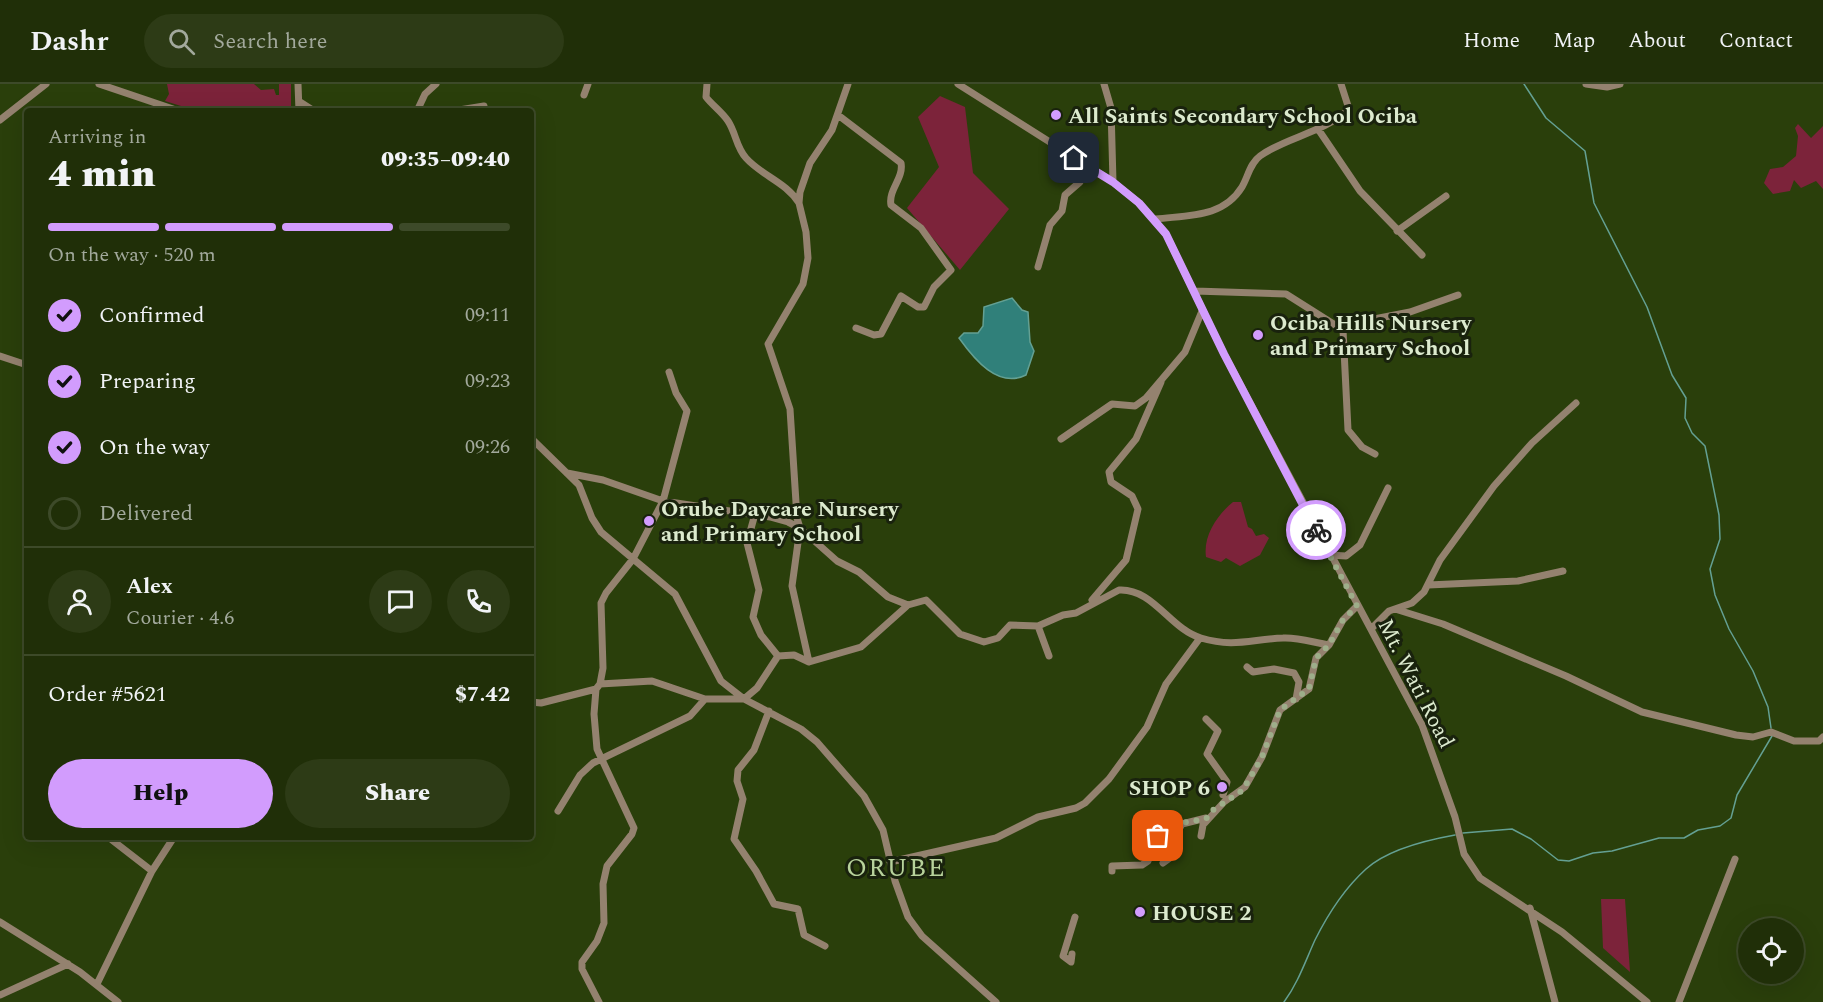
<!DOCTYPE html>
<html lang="en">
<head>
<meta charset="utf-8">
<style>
  body { margin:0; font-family:Spectral,serif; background:#2d3b16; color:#f1f3f6; height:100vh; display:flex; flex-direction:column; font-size:22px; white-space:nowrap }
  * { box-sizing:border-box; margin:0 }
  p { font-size:20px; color:#a2a99c }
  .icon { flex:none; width:33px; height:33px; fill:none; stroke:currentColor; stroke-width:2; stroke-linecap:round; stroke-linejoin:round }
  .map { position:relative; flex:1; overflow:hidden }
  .drawer { position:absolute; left:24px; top:24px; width:510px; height:732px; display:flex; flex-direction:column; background:#202f08; border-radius:6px; box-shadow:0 6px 24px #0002,0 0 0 2px #3d4a29 }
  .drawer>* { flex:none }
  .fabs { position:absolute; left:1738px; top:834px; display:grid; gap:12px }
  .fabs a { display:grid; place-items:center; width:66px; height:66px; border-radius:50%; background:#202f08; box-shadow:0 6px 24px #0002,0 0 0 2px #3d4a29; font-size:30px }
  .pin { position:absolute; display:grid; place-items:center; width:51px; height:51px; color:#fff; margin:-26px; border-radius:12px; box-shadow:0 3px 9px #0006 }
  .courier { position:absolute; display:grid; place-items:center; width:60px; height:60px; margin:-30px; border:4px solid #d29cfd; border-radius:50%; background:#fff; color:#222; box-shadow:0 2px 8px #0007 }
  .head em { font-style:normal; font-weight:800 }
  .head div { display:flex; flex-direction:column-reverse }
  .head { display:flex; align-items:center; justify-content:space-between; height:102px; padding:0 24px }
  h1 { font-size:39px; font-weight:800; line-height:45px }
  .bar { display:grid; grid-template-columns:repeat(4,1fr); gap:9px 6px; align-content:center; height:72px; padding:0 24px }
  .bar i { height:8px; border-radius:4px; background:#3d4a29 }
  .bar .active { background:#d29cfd }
  .bar p { grid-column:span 4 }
  .line { display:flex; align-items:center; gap:15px; padding:0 24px; border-top:2px solid #3d4a29 }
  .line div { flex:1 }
  .round { display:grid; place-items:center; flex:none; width:63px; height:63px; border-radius:32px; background:#2d3b16 }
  ol { padding:0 24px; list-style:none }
  li { display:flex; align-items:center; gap:18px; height:66px }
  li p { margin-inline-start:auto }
  li .icon { padding:6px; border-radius:50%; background:#d29cfd; color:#111; stroke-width:4 }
  li:last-child { color:#a2a99c }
  li i { width:33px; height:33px; border:3px solid #3d4a29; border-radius:50% }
  .button { display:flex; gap:12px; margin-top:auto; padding:12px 24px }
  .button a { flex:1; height:69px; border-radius:36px; background:#d29cfd; color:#111; font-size:24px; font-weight:800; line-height:69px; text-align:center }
  .button a+a { background:#2d3b16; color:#f1f3f6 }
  header { display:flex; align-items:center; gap:36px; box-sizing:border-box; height:84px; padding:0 30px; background:#202f08; border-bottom:2px solid #3d4a29 }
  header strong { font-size:28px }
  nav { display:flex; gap:33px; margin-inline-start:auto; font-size:21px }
  .search { width:420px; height:54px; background:#2d3b16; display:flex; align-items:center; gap:15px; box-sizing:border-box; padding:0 21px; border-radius:33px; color:#a2a99c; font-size:22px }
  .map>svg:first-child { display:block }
</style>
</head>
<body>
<header>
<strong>Dashr</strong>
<div class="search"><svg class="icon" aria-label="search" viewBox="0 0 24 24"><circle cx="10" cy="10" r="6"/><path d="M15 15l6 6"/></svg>Search here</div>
<nav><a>Home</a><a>Map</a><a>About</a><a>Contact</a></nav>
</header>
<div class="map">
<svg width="1823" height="918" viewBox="0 0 1823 918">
  <rect width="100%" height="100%" fill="#2a3f0b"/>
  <path fill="#7c233a" d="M167,0H254L261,6L274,5L276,11H279V0H291V27H197L165,17L169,10Z
    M940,12L965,23L973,89L1009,125L960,186L907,124L939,83L918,33Z
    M1798,40L1811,54L1823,42V105L1816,97L1801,104L1794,96L1790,107L1773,110L1764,99L1770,85L1783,83L1796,72L1798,52L1795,44Z
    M1233,418H1241L1248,443L1252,445L1256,452L1264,450L1269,454L1260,471L1240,482L1226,474L1221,478L1206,473C1203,452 1217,431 1233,418Z
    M1601,815H1625L1630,888L1603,864Z"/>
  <path fill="#30807a" stroke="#64a093" stroke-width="1.5" d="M1012,214L1022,226L1028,228L1030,258L1034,267L1026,291C998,305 974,275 959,254L964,249H978L983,242L984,223Z"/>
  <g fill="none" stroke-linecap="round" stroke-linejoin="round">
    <path stroke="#64a093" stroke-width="1.5" d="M1524,0L1546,34L1585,67L1594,119L1647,223L1672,291L1686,314L1685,334L1692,349L1705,362L1719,431L1720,455L1710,485L1715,511L1729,545L1753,587L1768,623L1771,644
      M1463,749L1512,745L1531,755L1558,776L1569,777L1593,769L1612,767L1659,754H1684L1698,746L1720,742L1731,734L1737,711L1772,652
      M1284,918C1298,899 1305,878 1315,856C1327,832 1345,804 1366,785C1387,766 1427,756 1455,751"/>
    <path stroke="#94826f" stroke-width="7" d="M99,0L179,27
      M298,0L299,27
      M707,0L706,13C712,21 722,28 728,37C736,49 736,63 746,74C762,92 786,98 799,119
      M958,0L1113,98L1139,119L1166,150L1224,270L1422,641L1455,733L1464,770L1480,794L1562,848L1647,918
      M1104,0L1111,24L1113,98
      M1586,0L1607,3L1620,0
      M584,11L588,0
      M300,18L314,27
      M417,27L425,10L436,0
      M453,27L484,22
      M838,31L901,79C904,94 888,106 891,121L921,144L951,186L934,203L924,223H918L901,212L881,250L874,251L856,244
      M0,36L46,0
      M1318,45L1360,107L1422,171
      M1156,135C1188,131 1223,134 1242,103C1248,93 1250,79 1260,72C1286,53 1324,49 1349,25L1341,0
      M1397,147L1446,112
      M1038,183L1050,141L1062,127L1065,111L1080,98L1088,82
      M1195,207L1286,210L1343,246L1369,236L1410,228L1458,211
      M1343,246L1348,346L1362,363L1375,370
      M0,272L27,281
      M531,354L579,401L592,434L601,448L675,510L721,597L744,615L801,645L817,658L864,712L883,746L895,797L908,833L922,852L996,918
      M1061,355L1112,320L1135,322L1146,314L1185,268L1202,227
      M567,389L603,396L663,417L770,433L788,438L800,444L837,477L859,488L888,513L908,521L926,516L960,550L984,558L998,554L1010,541L1038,542L1063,531L1076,529L1119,506C1153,504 1170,545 1201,554C1234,564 1252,555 1283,554C1298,553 1315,559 1329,561L1343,536L1357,522
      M755,430L747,459L759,506L753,533L761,551L778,572
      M1330,471L1346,472L1360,461L1388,404
      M1428,501L1518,497L1563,487
      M1092,516L1126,476L1138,425L1132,412L1111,398L1109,388L1136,355L1161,298
      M1395,525L1443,540L1566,592L1642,628L1736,651L1753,653L1771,648L1794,657H1819L1823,653
      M1038,542L1049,572
      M1371,545L1389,527L1412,519L1424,508L1440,476L1494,402L1532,359L1576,319
      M809,578L792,502L800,444L797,434L790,325L768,260L803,200L808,174L806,148L799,119L800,108L810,79L832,46L848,0
      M1247,583L1253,588L1274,585L1294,589L1299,598L1296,615
      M600,600L652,597L705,615
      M531,618L541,619L596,605
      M769,627L754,666L738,686L737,697L743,715L734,755L756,787L774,820L798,825L804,851L825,862
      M1206,635L1218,647L1207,670L1227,698L1223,711
      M558,727L580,691L593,679L690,632L705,615H744L757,604L778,572L794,571L809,578L861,563L908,521
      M1201,752L1203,741L1224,718L1245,703L1262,673L1280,626L1309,605L1316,574L1329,561
      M112,756L152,787
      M890,778L996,754L1038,733L1076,724L1085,719L1109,695L1147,643L1166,600L1200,554
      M1163,779L1177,769L1178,747L1182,740L1206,734
      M1112,787V782L1142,781L1148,777L1158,752L1178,747
      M1530,824L1555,918
      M0,838L80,888L118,918
      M1072,870L1071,878L1063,872L1075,833
      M97,900L152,787L174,753
      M0,911L68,880
      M599,918L582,885V878L597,857L604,839L603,800L607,782L632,750L634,744L597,665L594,630L596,605L600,600L603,584L601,519L606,509L633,475L663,417L687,327L676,309L669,288
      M1679,918L1735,775"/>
  </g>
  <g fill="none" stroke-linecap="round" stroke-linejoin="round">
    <path stroke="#9eae8a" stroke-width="6" stroke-dasharray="0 10.8" d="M1158,752L1178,747L1186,738L1206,735L1213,726L1243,706L1262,673L1280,626L1309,605L1316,574L1329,561L1343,536L1357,522L1316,446"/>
    <path stroke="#d29cfd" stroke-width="8" d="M1074,74L1113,98L1139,119L1166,150L1224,270L1316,446"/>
  </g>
  <g fill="#d29cfd" stroke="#19220d" stroke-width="2">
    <circle cx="1056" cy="31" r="6"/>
    <circle cx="1258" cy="251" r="6"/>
    <circle cx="649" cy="437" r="6"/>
    <circle cx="1222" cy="703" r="6"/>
    <circle cx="1140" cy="828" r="6"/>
  </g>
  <g text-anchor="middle" stroke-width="6" stroke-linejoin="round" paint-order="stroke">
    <g font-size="22" font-weight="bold" fill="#dceace" stroke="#19220d" text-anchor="start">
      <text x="1068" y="39">All Saints Secondary School Ociba</text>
      <text x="1270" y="246">Ociba Hills Nursery<tspan x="1270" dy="25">and Primary School</tspan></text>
      <text x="661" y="432">Orube Daycare Nursery<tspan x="661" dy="25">and Primary School</tspan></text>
      <text x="1210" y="711" text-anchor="end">SHOP 6</text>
      <text x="1152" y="836">HOUSE 2</text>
    </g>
    <g font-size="22" fill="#dceace" stroke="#19220d">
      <text transform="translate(1417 599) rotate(63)" y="8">Mt. Wati Road</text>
    </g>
    <g font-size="26" letter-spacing="1.5" fill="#b7d29b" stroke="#19220d">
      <text x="896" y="792">ORUBE</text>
    </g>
  </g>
</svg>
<div class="fabs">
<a><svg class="icon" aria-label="locate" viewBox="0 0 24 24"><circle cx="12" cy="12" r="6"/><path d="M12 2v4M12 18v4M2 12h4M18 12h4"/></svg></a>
</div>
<div class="pin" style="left:1158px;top:752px;background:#ea580c"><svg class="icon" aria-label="bag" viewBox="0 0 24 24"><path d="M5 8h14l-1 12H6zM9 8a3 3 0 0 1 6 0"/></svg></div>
<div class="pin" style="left:1074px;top:74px;background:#1f2937"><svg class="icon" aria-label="home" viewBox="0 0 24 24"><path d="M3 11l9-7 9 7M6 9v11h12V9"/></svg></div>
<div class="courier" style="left:1316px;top:446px"><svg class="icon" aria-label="bike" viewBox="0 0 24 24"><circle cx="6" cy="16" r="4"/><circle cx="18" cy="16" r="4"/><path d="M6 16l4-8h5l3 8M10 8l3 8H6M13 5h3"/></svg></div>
<section class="drawer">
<div class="head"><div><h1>4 min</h1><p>Arriving in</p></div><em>09:35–09:40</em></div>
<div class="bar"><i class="active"></i><i class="active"></i><i class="active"></i><i></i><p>On the way · 520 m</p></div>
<ol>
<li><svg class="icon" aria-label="check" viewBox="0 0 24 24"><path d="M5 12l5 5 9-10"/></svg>Confirmed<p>09:11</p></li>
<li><svg class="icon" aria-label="check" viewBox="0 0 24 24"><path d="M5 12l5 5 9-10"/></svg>Preparing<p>09:23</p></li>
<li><svg class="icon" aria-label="check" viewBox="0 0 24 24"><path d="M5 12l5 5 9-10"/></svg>On the way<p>09:26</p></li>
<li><i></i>Delivered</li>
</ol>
<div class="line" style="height:108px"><a class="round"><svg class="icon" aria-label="person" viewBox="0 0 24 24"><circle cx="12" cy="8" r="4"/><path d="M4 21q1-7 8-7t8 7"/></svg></a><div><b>Alex</b><p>Courier · 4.6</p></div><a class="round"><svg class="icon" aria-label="chat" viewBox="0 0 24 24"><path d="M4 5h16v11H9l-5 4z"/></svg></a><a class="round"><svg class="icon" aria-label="phone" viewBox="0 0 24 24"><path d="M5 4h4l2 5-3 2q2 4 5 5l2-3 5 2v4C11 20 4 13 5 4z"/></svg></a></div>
<div class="line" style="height:78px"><div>Order #5621</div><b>$7.42</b></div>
<div class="button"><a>Help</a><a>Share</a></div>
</section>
</div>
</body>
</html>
